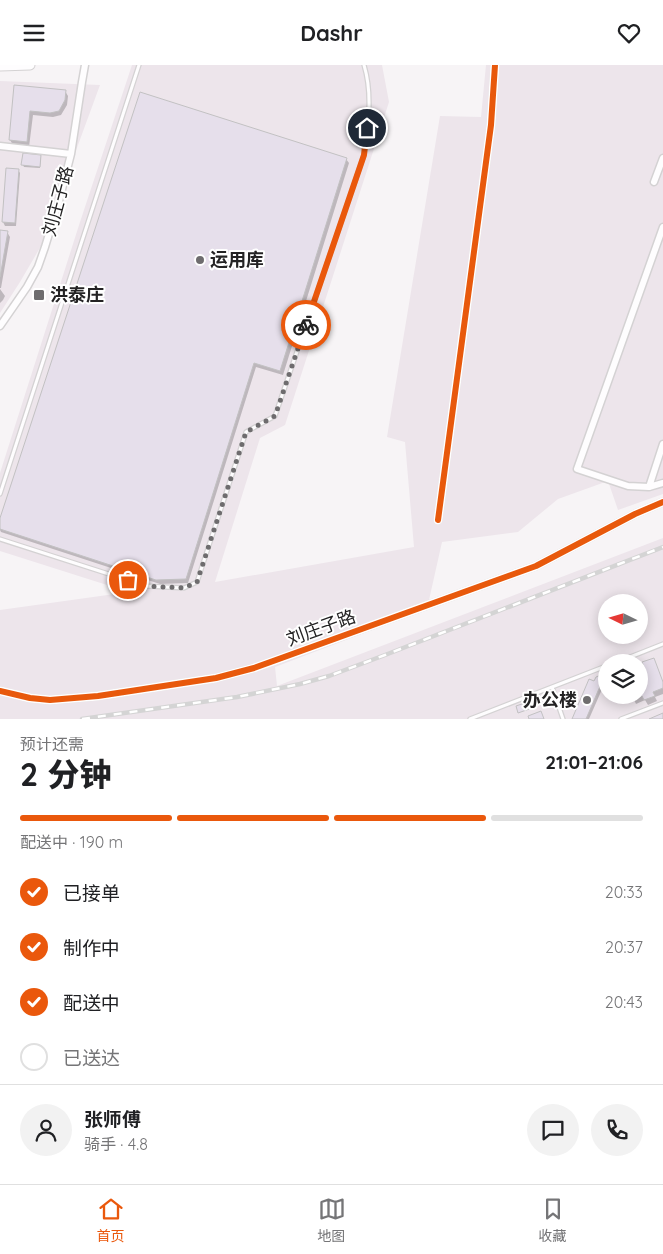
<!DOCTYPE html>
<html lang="zh">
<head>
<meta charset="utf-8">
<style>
  body { margin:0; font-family:Quicksand,"Noto Sans SC",sans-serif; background:#f2f2f2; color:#202124; height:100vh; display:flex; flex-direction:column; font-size:19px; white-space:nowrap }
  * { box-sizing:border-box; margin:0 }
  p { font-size:16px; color:#757577 }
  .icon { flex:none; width:28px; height:28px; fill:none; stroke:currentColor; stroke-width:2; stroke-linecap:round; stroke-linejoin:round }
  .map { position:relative; height:654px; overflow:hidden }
  .side { display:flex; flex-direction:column; background:#fff; flex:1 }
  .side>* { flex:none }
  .needle { width:32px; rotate:275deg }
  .tools { position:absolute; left:598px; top:529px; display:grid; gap:10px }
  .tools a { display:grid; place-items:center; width:50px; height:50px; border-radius:50%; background:#fff; box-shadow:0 2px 12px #0003; font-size:25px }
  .pin { position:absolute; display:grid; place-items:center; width:42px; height:42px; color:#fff; margin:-21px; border:2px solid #fff; border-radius:50%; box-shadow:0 1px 5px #0007 }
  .courier { position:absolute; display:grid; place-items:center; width:50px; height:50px; margin:-25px; border:4px solid #ea580c; border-radius:50%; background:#fff; color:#222; box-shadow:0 1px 6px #0007 }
  .headline em { font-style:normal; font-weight:800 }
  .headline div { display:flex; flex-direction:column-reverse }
  .headline { display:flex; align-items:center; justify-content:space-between; height:85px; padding:0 20px }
  h1 { font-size:32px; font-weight:800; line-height:38px }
  .bar { display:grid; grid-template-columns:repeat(4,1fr); gap:8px 5px; align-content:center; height:60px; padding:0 20px }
  .bar i { height:6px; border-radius:4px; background:#e0e0e0 }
  .bar .active { background:#ea580c }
  .bar p { grid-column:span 4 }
  .line { display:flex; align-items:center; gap:12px; padding:0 20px; border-top:1px solid #e0e0e0 }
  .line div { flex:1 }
  .round { display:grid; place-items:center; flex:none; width:52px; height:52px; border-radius:26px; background:#f2f2f2 }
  ol { padding:0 20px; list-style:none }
  li { display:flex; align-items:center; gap:15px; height:55px }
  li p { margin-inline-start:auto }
  li .icon { padding:5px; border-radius:50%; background:#ea580c; color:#fff; stroke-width:4 }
  li:last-child { color:#757577 }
  li i { width:28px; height:28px; border:2px solid #e0e0e0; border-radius:50% }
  header { display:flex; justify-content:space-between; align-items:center; height:65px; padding:0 20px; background:#fff; font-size:22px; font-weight:800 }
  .tab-bar { display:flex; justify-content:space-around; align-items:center; height:70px; border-top:1px solid #e0e0e0; background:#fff; font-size:14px; color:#757577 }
  .tab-bar a { display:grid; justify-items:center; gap:2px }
  .tab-bar .active { color:#ea580c }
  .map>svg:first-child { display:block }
</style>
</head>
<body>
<header><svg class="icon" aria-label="menu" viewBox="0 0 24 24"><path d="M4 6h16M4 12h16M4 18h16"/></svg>Dashr<svg class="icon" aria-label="heart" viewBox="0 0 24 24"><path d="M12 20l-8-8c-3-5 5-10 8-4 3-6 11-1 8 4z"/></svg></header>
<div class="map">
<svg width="663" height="654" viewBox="0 0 663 654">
  <rect width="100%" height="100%" fill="#f7f4f6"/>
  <path fill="#ede5eb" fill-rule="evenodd" d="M132,0H382L389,37L285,360L260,373L215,517L414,482L405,377L387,372L440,51L481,52L486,0H663V429L618,445L608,416L558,434L518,467L442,477L427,544L275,602L277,621L663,473V579L618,597L606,598V602L532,632L606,603V630H639V598L621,597L663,581V654H0V545L129,527L0,486V408L80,157ZM606,538H639V570H606Z
    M0,16L100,20L41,181L20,217L0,248Z"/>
  <path fill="#0003" d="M16,22L65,26L68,31L67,40L61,50L53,52L33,50L29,82L13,80L10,75Z
    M40,91L41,93L40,103L24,102L23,100Z
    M346,94L349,98L283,310L256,302L188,518L160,519L1,467L0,465V458Z
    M8,104L18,105L20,108L16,161H5L3,157Z
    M0,166L7,167L10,172L1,223H0Z
    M0,224L5,231L3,235L0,238Z
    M645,603L663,617V629L655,632L657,636L648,640L645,635L636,639L632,630H639V605Z
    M606,609V621L603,622L589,654H574L597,613Z"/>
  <path fill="#e6dfeb" stroke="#c2c1c2" d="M14,20L66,25L65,35L59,46L50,48L30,46L27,77L9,75Z
    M140,27L347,93L280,306L254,298L186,514L156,515L0,464V453Z
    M23,88L41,90L40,102L21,100Z
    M6,103L19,104L15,158L2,157Z
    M0,165L8,166L0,212Z
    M654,593L663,617V623L653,627L655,631L644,635L642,631L633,634L631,630H639V604L644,602L642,597Z
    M606,608V617L601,619L586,654H572L589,614L594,616L596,612Z
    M533,635L535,642L518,648L516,641Z
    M541,646L544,654H529L528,651Z
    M663,648V654H649Z"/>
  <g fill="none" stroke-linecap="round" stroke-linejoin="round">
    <g stroke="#d4d2d3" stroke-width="5.5">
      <path id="lane" d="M0,429L139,0
        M0,474L146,521L184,523L197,517L246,367L275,351L364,90C368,60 373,30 364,0
        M615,598L663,579
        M552,622L563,654
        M470,654L606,601
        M621,654L663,638"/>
    </g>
    <g stroke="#d4d2d3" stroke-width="9">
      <path id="street" d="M0,81L71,89
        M654,117L663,93
        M0,261L27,222L38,202L45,182L59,136L71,89L82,17L85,0
        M663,379L649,422L663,418
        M649,422L628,421L577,404L663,162
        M438,455L491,60L495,0
        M0,626L30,633L50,635L98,631L216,613L254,603L536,501L635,449L663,437"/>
    </g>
    <g stroke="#d4d2d3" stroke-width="11">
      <path id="secondary" d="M0,1L30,0"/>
    </g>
    <use href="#lane" stroke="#fefdfe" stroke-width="3"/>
    <use href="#street" stroke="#fefdfe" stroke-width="6"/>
    <use href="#secondary" stroke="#fefdfe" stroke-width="9"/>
    <g stroke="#d4d4d4" stroke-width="4.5">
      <path id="rail" d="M82,654L237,632L300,619L329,611L385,590L663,482"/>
    </g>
    <use href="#rail" stroke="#fff" stroke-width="2.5" stroke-dasharray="8" stroke-linecap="butt"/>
    <g stroke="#fff" stroke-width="9">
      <path id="cycleway" d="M438,455L491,60L495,0
        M0,626L30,633L50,635L98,631L216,613L254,603L536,501L635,449L663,437"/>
    </g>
    <use href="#cycleway" stroke="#e8590c" stroke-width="6"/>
  </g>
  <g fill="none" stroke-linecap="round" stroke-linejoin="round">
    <path stroke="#6e6c6e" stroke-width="5" stroke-dasharray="0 9" d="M128,515L146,521L184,523L197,517L246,367L275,351L306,260"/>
    <path stroke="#ea580c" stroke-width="6" d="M306,260L364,90L367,63"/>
  </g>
  <g fill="#6e6c6e" stroke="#fff" stroke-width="2">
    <circle cx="200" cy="195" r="5"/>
    <rect x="33" y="224" width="12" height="12" rx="2.5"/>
    <circle cx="587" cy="635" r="5"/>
  </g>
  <g text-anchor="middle" stroke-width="4" stroke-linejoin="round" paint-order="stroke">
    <g font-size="18" fill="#242324" stroke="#fff">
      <text transform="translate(58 136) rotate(-75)" y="6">刘庄子路</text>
      <text transform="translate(321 563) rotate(-20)" y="6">刘庄子路</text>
    </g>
    <g font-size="18" font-weight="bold" fill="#242324" stroke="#fff" text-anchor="start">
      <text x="210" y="201">运用库</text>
      <text x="50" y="236">洪泰庄</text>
      <text x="577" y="641" text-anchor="end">办公楼</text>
    </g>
  </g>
</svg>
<div class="tools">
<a><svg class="needle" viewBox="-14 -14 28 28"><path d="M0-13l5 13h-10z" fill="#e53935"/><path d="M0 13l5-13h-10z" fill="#757577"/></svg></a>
<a><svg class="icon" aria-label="layers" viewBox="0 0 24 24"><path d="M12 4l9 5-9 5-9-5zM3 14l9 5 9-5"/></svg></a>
</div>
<div class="pin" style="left:128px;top:515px;background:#ea580c"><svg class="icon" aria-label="bag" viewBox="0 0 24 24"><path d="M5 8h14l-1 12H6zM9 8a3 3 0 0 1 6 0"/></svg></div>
<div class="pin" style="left:367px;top:63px;background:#1f2937"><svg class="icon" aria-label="home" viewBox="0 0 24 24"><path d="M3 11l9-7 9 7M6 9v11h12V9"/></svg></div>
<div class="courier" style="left:306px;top:260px"><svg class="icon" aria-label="bike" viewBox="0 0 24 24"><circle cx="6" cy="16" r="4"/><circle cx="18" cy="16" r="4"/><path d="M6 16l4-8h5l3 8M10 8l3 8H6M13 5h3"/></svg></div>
</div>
<section class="side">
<div class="headline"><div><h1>2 分钟</h1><p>预计还需</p></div><em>21:01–21:06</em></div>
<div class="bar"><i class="active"></i><i class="active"></i><i class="active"></i><i></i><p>配送中 · 190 m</p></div>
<ol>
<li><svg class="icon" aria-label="check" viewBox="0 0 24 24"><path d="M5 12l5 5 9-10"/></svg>已接单<p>20:33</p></li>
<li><svg class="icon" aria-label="check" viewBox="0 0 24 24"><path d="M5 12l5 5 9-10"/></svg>制作中<p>20:37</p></li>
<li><svg class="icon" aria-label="check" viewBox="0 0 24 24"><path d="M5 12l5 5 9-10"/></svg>配送中<p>20:43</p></li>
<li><i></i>已送达</li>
</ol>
<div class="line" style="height:90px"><a class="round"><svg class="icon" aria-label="person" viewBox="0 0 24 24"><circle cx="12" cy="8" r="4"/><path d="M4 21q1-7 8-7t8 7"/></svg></a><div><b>张师傅</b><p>骑手 · 4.8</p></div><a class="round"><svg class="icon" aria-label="chat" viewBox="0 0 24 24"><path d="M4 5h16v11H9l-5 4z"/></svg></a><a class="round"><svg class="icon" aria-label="phone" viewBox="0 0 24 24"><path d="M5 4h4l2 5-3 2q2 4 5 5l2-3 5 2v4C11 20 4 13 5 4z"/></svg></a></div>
</section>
<nav class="tab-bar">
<a class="active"><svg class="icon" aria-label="home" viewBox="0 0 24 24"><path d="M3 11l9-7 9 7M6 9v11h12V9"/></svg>首页</a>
<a><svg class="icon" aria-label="map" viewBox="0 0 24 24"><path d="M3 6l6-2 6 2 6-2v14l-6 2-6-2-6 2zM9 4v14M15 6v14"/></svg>地图</a>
<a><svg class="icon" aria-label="saved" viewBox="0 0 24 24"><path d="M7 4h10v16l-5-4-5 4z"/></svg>收藏</a>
</nav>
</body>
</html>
